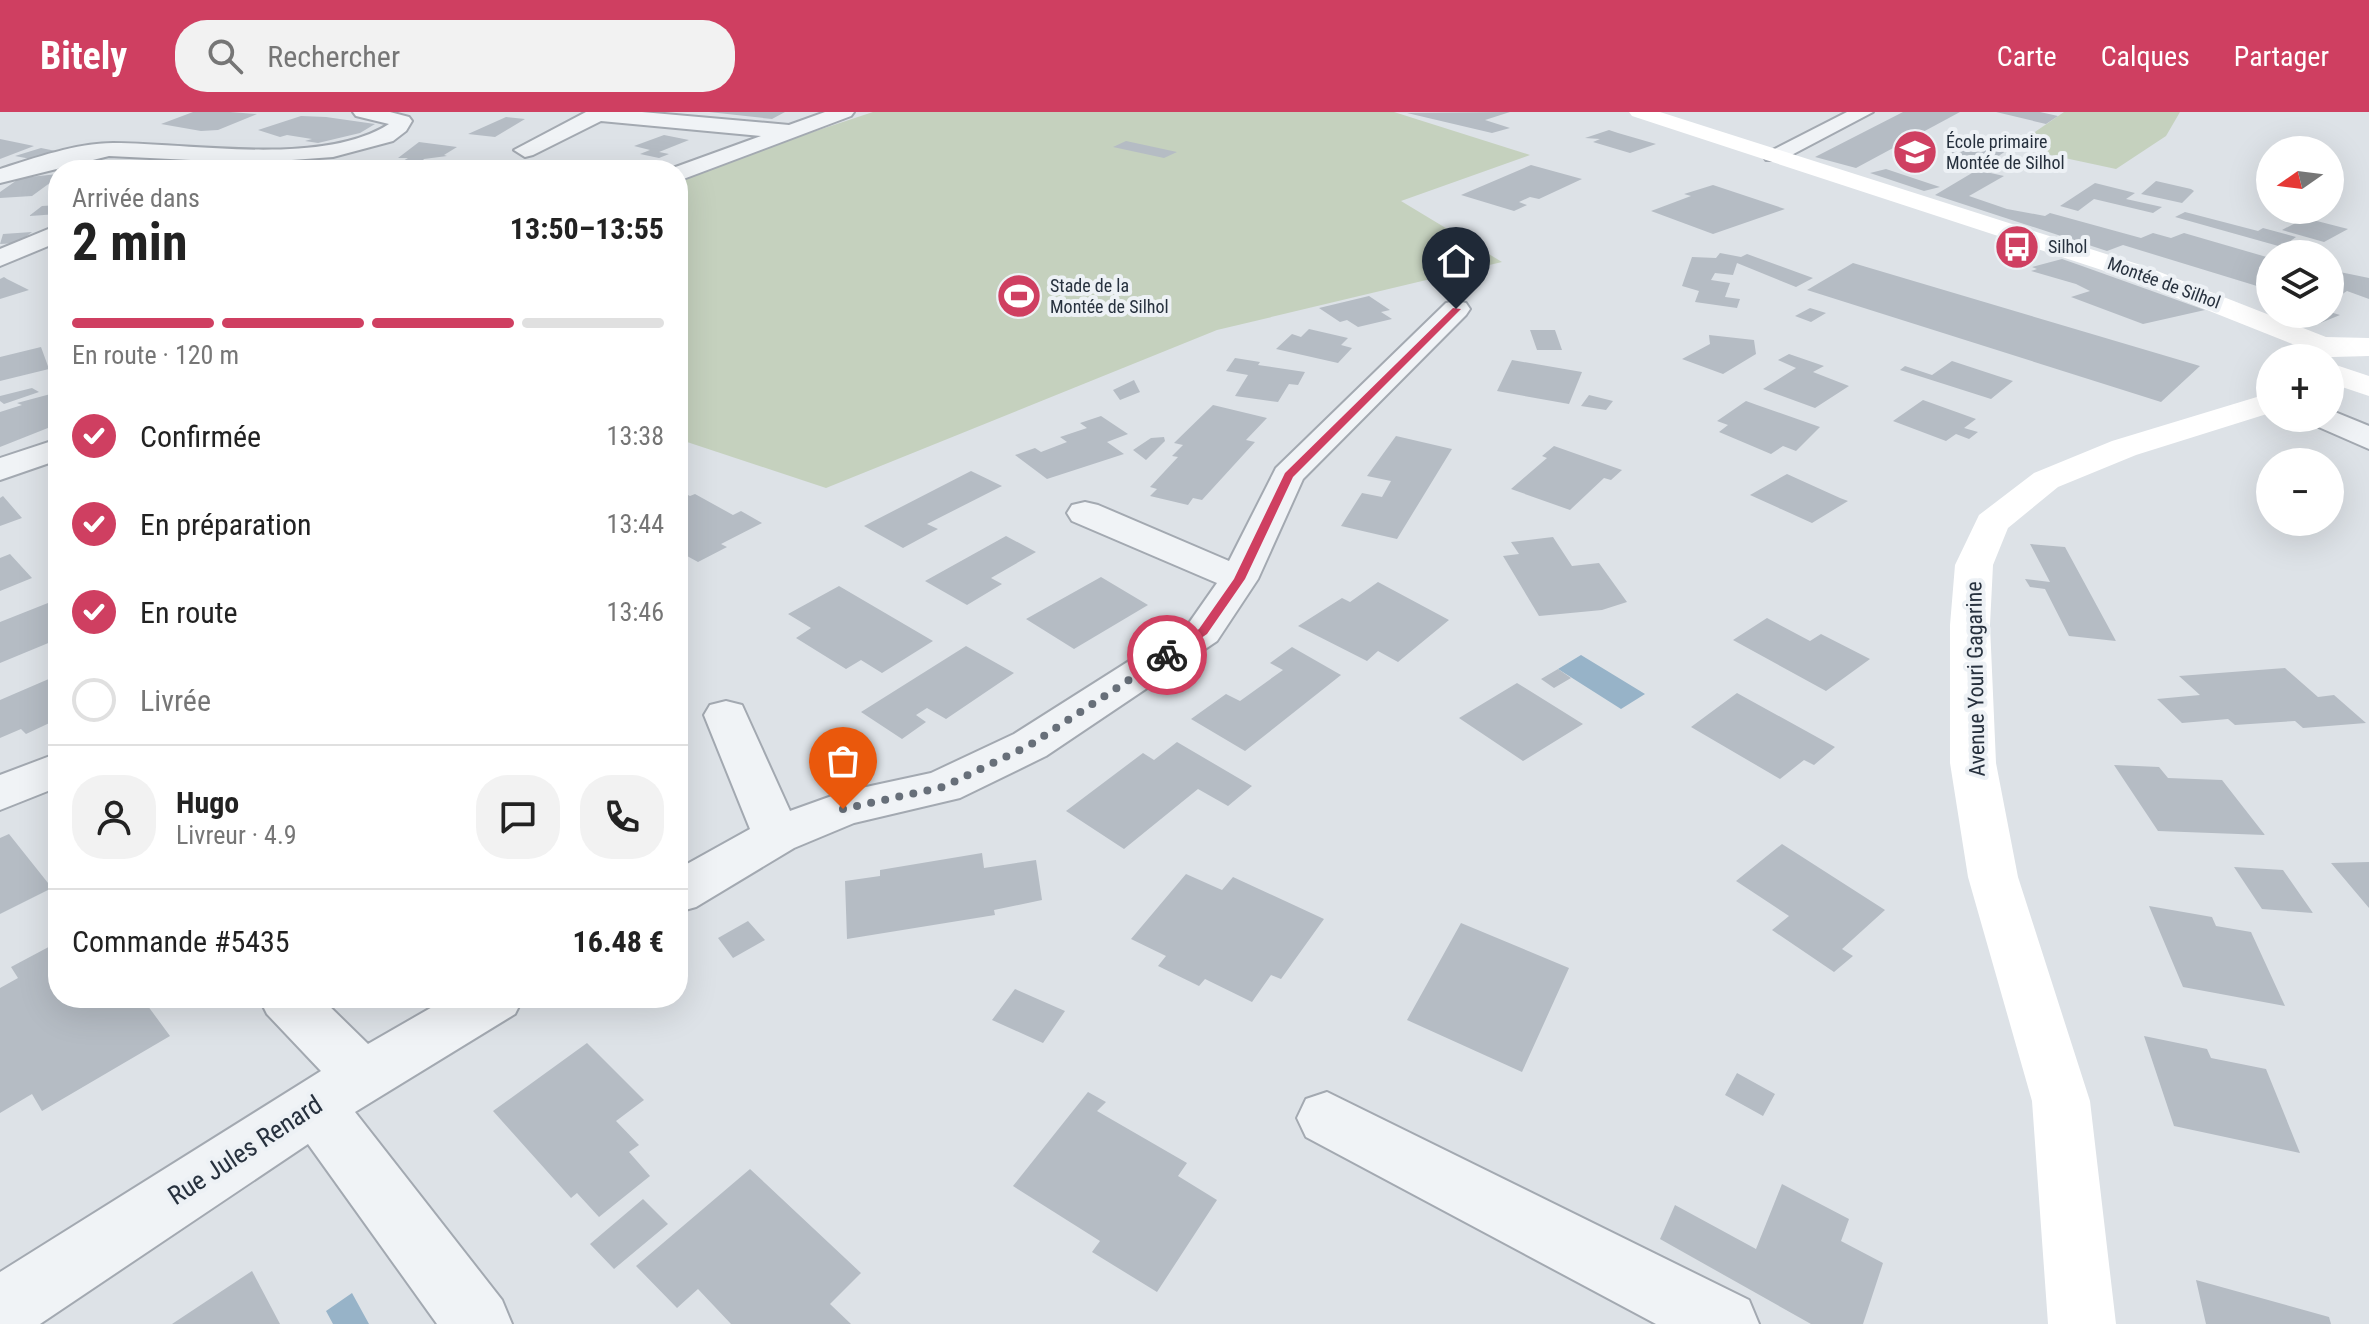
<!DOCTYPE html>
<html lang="fr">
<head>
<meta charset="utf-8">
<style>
  body { margin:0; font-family:"Roboto Condensed",sans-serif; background:#f2f2f2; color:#222; height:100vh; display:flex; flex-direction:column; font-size:30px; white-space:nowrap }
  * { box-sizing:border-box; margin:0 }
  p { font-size:26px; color:#767676 }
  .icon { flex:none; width:44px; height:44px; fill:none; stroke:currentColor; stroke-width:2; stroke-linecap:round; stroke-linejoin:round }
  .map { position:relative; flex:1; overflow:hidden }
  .panel { position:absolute; left:48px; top:48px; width:640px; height:848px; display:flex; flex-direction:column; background:#fff; border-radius:32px; box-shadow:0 8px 32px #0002 }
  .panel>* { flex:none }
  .needle { width:52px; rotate:256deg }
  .tools { position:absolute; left:2256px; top:24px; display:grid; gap:16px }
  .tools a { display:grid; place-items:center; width:88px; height:88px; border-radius:50%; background:#fff; box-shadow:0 8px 32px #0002; font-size:40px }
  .pin { position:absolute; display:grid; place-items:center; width:68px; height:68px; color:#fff; margin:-82px -34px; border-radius:50% 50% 50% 0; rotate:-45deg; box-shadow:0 0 8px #0007 }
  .pin .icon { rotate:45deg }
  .courier { position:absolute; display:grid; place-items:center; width:80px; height:80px; margin:-40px; border:6px solid #cf3f61; border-radius:50%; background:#fff; color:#222; box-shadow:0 2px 10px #0007 }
  .summary em { font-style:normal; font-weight:700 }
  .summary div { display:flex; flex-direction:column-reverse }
  .summary { display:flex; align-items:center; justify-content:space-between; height:136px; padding:0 24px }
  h1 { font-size:52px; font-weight:700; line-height:60px }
  .bar { display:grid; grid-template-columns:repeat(4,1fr); gap:12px 8px; align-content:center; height:96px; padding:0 24px }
  .bar i { height:10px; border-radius:6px; background:#e0e0e0 }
  .bar .current { background:#cf3f61 }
  .bar p { grid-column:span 4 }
  .line { display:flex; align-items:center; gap:20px; padding:0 24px; border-top:2px solid #e0e0e0 }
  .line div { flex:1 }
  .round { display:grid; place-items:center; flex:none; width:84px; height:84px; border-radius:32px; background:#f2f2f2 }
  ol { padding:0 24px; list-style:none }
  li { display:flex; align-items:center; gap:24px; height:88px }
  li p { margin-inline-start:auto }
  li .icon { padding:8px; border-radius:50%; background:#cf3f61; color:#fff; stroke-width:4 }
  li:last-child { color:#767676 }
  li i { width:44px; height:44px; border:4px solid #e0e0e0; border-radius:50% }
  header { display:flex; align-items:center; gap:48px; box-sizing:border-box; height:112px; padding:0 40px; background:#cf3f61; color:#fff }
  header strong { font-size:38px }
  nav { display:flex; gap:44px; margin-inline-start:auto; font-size:28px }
  .search { width:560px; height:72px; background:#f2f2f2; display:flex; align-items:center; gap:20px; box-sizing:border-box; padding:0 28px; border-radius:32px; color:#767676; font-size:30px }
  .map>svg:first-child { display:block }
</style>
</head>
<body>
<header>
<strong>Bitely</strong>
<div class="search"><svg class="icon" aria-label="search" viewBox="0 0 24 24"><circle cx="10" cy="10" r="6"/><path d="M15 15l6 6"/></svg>Rechercher</div>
<nav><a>Carte</a><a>Calques</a><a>Partager</a></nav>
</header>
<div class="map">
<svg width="2369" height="1212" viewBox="0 0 2369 1212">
  <rect width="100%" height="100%" fill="#dde2e7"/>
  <path fill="#c5d1be" d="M873,0H1394L1530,43L1401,89L1502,150L1217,218L826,376L678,327V70L743,43Z
    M2064,0H2180L2166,24L2116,57L2013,35Z"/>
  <path fill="#97b3c8" d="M1581,543L1645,582L1621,597L1558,557Z
    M352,1181L369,1212H333L326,1199Z"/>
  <path fill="#b5bcc4" d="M193,0H230L257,2L218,18L201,19L161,12Z
    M709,0H785L772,7Z
    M1510,0L1485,8L1510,16L1492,21L1407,1Z
    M1903,0H1960L1856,56L1815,45Z
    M1996,0H2040L2058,4L2046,12Z
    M301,4L326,5L375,12L360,21L318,31L305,29L312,27L287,23L280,25L258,18Z
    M506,5L525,7L495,25L468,22Z
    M1609,18L1618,21L1656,32L1630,41L1593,30L1600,27L1585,26Z
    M664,23L689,28L659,40L669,42L659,46L640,42L650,38L634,34Z
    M1977,24L2016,32L1984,54L1945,45Z
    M0,27L34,34L0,47Z
    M1126,29L1177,40L1164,46L1113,35Z
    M419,30L457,35L444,43L447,44L424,47L416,56L373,58L380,52L396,53L408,46H398Z
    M41,36L56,39L31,47L15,44Z
    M1531,53L1582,67L1539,87L1530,85L1519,90L1527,93L1514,99L1461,83Z
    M1886,57L1940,75L1924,79L1870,61Z
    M1977,58L2004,64L1969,84L2007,97L2045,104L2050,101L2141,126L2153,121L2171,126L2184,121L2270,146V178L2123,133L2107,139L1935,83Z
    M58,62V65L32,84L0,86V80L20,66Z
    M2156,69L2191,77L2194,79L2182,91L2141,82Z
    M2095,71L2135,81L2126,87L2162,95L2153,101L2094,87L2078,99L2060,94Z
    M1713,73L1785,97L1713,122L1651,99L1691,84L1684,82Z
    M58,93V102L29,104L42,94Z
    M2185,100L2258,119L2263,116L2296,125L2282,135L2175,105Z
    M2305,106L2313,108L2348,117L2324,130L2282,118Z
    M32,120L18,131L0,132L3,122Z
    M1720,141L1741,145L1747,142L1813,166L1796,175L1737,151L1733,163L1715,161L1711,168L1730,171L1725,185L1740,187L1737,196L1695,190L1699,179L1682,174L1692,145L1716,146Z
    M2062,147L2082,154L2205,198L2143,212L2071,185L2090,179L2076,172L2031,159L2037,157L2032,155Z
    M1853,151L2200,254L2161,290L1807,178Z
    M2330,158L2369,166V187L2347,179L2330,190Z
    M4,165L7,167L29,178L0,187V167Z
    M1369,184L1390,198L1381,200L1392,207L1358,215L1347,208L1340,210L1319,196Z
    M1810,196L1826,201L1811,210L1795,204Z
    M2330,200L2340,203L2318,212L2290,202Z
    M1309,217L1348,226L1341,233L1352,236L1338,251L1276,237L1292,222L1301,225Z
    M1530,218H1555L1562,238H1537Z
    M1709,223L1754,228L1756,242L1723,262L1682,247L1710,232Z
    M41,235L49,257L0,269V245Z
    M1789,242L1824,254L1813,260L1849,274L1815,296L1763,277L1796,256L1778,248Z
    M1235,246L1260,250L1258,253L1305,260L1298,273L1289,272L1278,290L1235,284L1248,263L1226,259Z
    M1512,248L1582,260L1569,292L1497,279Z
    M1952,249L2013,269L1991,287L1900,258L1905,254L1932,263Z
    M1134,268L1140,280L1120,288L1113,278Z
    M32,276L39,280L4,292L0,289V284Z
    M58,280V312L0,335V300L22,293L17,291Z
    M1589,283L1613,289L1606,298L1581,294Z
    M1923,288L1976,307L1964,316L1978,320L1969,327L1956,322L1946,329L1893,309Z
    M1746,289L1757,293L1820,315L1796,339L1783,334L1771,342L1719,320L1728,313L1717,309Z
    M1213,293L1267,306L1246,328L1255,330L1202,388L1193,386L1188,393L1150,384L1157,377L1150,375L1178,345L1172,344L1183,333L1174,331Z
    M1101,304L1128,322L1107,330L1124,342L1047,367L1015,343L1035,336L1041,340L1067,330L1060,325L1087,316L1080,311Z
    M1396,324L1452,337L1397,427L1341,414L1362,381L1382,385L1391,369L1367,364Z
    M1164,325L1165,329L1146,348L1133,338L1151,326Z
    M1554,334L1622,358L1611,368L1604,366L1570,398L1511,377L1547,346L1542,344Z
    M971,359L1002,374L927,412L938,417L903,436L864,414Z
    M1787,362L1840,386L1848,389L1812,411L1750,383Z
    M678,378L690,384L695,382L733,403L741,399L762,411L721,432L727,435L698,450L678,439Z
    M3,384L22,406L0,414V386Z
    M1006,424L1036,440L991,466L1002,472L967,493L925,469Z
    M1553,425L1572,454L1599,451L1627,490L1602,498L1539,504L1503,444L1519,442L1511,430Z
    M2030,432L2065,435L2116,529L2069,524L2045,477L2030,475L2025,467L2050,470Z
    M10,442L32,466L0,479V446Z
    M1101,465L1148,493L1074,537L1026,507Z
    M1378,470L1449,508L1398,550L1378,539L1367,549L1298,514L1342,486L1350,490Z
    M839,474L933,529L882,561L861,548L846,557L796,526L811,516L788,502Z
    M53,489L58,494V527L0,551V510Z
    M1767,506L1810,529L1821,522L1870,547L1826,579L1733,528Z
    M966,534L1014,561L946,607L927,596L916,603L926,610L902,627L861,600Z
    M1292,535L1341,563L1245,639L1191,607L1226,582L1240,589L1283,558L1270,551Z
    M2285,556L2318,585L2334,583L2366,611L2303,616L2295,609L2235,613L2228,607L2182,611L2157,587L2200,583L2179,564Z
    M1558,557L1571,566L1554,576L1541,567Z
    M58,563V607L26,622L21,617L0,626V588Z
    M1517,571L1583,612L1523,649L1459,606Z
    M1737,581L1835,635L1814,653L1804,648L1780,667L1691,615Z
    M1177,630L1252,674L1228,694L1198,677L1124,737L1066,699L1143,641L1154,648Z
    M2114,653L2159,655L2168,666L2222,668L2265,723L2158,719Z
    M9,722L52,776L0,802V726Z
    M1782,732L1885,798L1842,837L1853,844L1834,860L1772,818L1789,804L1736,769Z
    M982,741L984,756L1036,748L1042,788L994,798L995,803L847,827L845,769L880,764V758Z
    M2369,750V796L2331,751Z
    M2234,755L2283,758L2313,801L2262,797Z
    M1186,762L1222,778L1233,765L1324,807L1281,867L1271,863L1252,890L1205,867L1199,874L1158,854L1166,844L1131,827Z
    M2149,794L2212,805L2216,814L2251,820L2285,894L2183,875Z
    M748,809L765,828L733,846L718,826Z
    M1461,811L1569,856L1522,960L1407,908Z
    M58,830V886H142L170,924L42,999L32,982L0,1001V876L18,866L11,855Z
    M1015,877L1065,899L1043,931L992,908Z
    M2144,924L2207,937L2211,946L2266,957L2300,1041L2174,1014Z
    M587,931L644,988L616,1009L639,1033L629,1040L650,1064L599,1105L577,1081L571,1086L493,999Z
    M1737,961L1775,982L1763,1004L1725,983Z
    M1088,980L1106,990L1097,999L1187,1051L1178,1064L1217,1088L1157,1180L1092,1140L1100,1129L1013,1074Z
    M750,1057L861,1161L830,1192L851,1212H731L698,1177L677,1196L636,1154Z
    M1782,1072L1849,1107L1841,1129L1883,1151L1863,1212H1811L1660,1127L1675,1093L1756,1137Z
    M643,1087L668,1112L614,1157L590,1132Z
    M252,1159L280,1212H172Z
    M2196,1168L2329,1205L2331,1212H2206Z"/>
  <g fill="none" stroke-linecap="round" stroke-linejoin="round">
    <g stroke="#a3a9b1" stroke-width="4">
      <path id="street" d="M353,0H390L409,5L412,9L406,19L393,29L333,45L252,51L109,44L0,71V57C35,46 76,31 113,31C190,31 322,55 389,12L356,4Z
        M586,0H642L789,13L825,0H854L851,4L678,69V58L670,57L761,24L601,9L533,43L525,45L514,38Z
        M1847,0H1873L1782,48H1766L1763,43Z
        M58,113V130L0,154V137Z
        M1456,189L1466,191L1470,197L1466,203L1303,367L1258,467L1217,529L1046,644L960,686L854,711L794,736L696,795L678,800V757L750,717L704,603L710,593L726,589L742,593L790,699L843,680L931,661L1014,622L1189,511L1217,471L1072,409L1067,401L1072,393L1085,390L1098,393L1229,449L1276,356L1446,191Z
        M2330,298L2369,314V337L2314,313L2309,306H2330Z
        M58,327V348L0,368V346Z
        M58,641V675L0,698V663Z
        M259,886H321L368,932L448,886H523L515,902L355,1000L502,1188L512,1212H437L308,1032L40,1212H0V1160L321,959L267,902Z
        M1327,980L1749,1188L1759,1212H1656L1306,1025L1297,1006L1306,987Z"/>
    </g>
    <use href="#street" fill="#f0f3f6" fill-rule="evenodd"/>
    <path fill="#fff" fill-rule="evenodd" d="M1629,0H1660L2147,155L2326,225L2369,226V244L2297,246L2300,235L2129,167L1632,4Z
      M2330,251L2369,264V284L2330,271Z
      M2270,281V301L2136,343L2058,375L2008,416L1993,453L1990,513L1996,651L2018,765L2090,989L2116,1212H2048L2032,989L1968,765L1950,651V513L1955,453L1979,403L2034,361L2112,329Z"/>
  </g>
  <path fill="#cf3f61" d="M1453,196L1461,197L1293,365L1245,467L1207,522L1172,546H1163V541L1199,517L1234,467L1285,361Z"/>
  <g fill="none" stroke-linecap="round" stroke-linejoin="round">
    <path stroke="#676f79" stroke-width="8" stroke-dasharray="0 14.4" d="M843,697L943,675L1030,633L1167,543"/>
  </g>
  <defs>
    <g id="school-disc" transform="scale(2.3)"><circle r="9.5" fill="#cf3f61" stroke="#edf1f5"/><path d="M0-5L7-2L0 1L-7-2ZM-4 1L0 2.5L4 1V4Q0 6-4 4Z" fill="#fff"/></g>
    <g id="bus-disc" transform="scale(2.3)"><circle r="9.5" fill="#cf3f61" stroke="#edf1f5"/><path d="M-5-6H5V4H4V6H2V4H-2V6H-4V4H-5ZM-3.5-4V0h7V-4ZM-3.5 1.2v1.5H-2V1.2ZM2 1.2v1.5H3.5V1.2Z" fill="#fff"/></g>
    <g id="stadium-disc" transform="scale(2.3)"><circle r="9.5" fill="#cf3f61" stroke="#edf1f5"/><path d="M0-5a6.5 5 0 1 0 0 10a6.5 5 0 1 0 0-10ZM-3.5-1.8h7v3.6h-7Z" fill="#fff"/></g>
  </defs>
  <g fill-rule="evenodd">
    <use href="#school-disc" x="1915" y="40"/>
    <use href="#bus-disc" x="2017" y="135"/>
    <use href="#stadium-disc" x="1019" y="184"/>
  </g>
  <g text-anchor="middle" stroke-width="8" stroke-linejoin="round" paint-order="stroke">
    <g font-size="18" fill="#27313e" stroke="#edf1f5" text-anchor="start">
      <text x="1946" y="36">École primaire<tspan x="1946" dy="21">Montée de Silhol</tspan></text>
      <text x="2048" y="141">Silhol</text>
      <text x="1050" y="180">Stade de la<tspan x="1050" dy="21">Montée de Silhol</tspan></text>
    </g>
    <g font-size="18" fill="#27313e" stroke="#edf1f5">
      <text transform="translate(2164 171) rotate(20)" y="6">Montée de Silhol</text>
    </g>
    <g font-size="22" fill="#27313e" stroke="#edf1f5">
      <text transform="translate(1975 567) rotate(-91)" y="8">Avenue Youri Gagarine</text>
    </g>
    <g font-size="26" fill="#27313e" stroke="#edf1f5">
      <text transform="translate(245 1038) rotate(-33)" y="9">Rue Jules Renard</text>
    </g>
  </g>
</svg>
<div class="tools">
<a><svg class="needle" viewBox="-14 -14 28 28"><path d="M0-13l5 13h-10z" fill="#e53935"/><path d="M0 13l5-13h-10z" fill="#767676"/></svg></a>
<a><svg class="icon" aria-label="layers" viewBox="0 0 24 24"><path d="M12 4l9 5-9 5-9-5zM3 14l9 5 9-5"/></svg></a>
<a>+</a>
<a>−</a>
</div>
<div class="pin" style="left:843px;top:697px;background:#ea580c"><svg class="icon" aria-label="bag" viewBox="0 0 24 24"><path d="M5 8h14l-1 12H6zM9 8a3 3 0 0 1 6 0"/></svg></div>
<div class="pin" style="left:1456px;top:197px;background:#1f2937"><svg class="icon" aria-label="home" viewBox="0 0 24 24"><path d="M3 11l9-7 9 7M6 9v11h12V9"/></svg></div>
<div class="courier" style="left:1167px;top:543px"><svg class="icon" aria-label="bike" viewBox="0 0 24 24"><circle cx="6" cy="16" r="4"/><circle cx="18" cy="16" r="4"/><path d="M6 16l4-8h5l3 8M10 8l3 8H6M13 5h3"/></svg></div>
<section class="panel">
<div class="summary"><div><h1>2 min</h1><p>Arrivée dans</p></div><em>13:50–13:55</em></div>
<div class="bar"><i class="current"></i><i class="current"></i><i class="current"></i><i></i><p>En route · 120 m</p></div>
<ol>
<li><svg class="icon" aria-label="check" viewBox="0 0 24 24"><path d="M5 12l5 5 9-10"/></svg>Confirmée<p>13:38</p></li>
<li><svg class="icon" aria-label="check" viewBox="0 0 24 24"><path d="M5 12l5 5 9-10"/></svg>En préparation<p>13:44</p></li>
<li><svg class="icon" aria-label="check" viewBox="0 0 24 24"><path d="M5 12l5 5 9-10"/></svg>En route<p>13:46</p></li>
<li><i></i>Livrée</li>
</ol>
<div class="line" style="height:144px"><a class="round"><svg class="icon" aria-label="person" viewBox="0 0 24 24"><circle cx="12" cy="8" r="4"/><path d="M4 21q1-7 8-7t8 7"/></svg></a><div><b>Hugo</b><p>Livreur · 4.9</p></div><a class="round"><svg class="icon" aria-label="chat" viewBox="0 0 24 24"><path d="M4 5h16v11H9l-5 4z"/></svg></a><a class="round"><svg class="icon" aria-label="phone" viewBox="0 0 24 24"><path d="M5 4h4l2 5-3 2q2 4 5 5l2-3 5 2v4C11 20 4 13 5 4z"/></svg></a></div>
<div class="line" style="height:104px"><div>Commande #5435</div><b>16.48 €</b></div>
</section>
</div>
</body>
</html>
